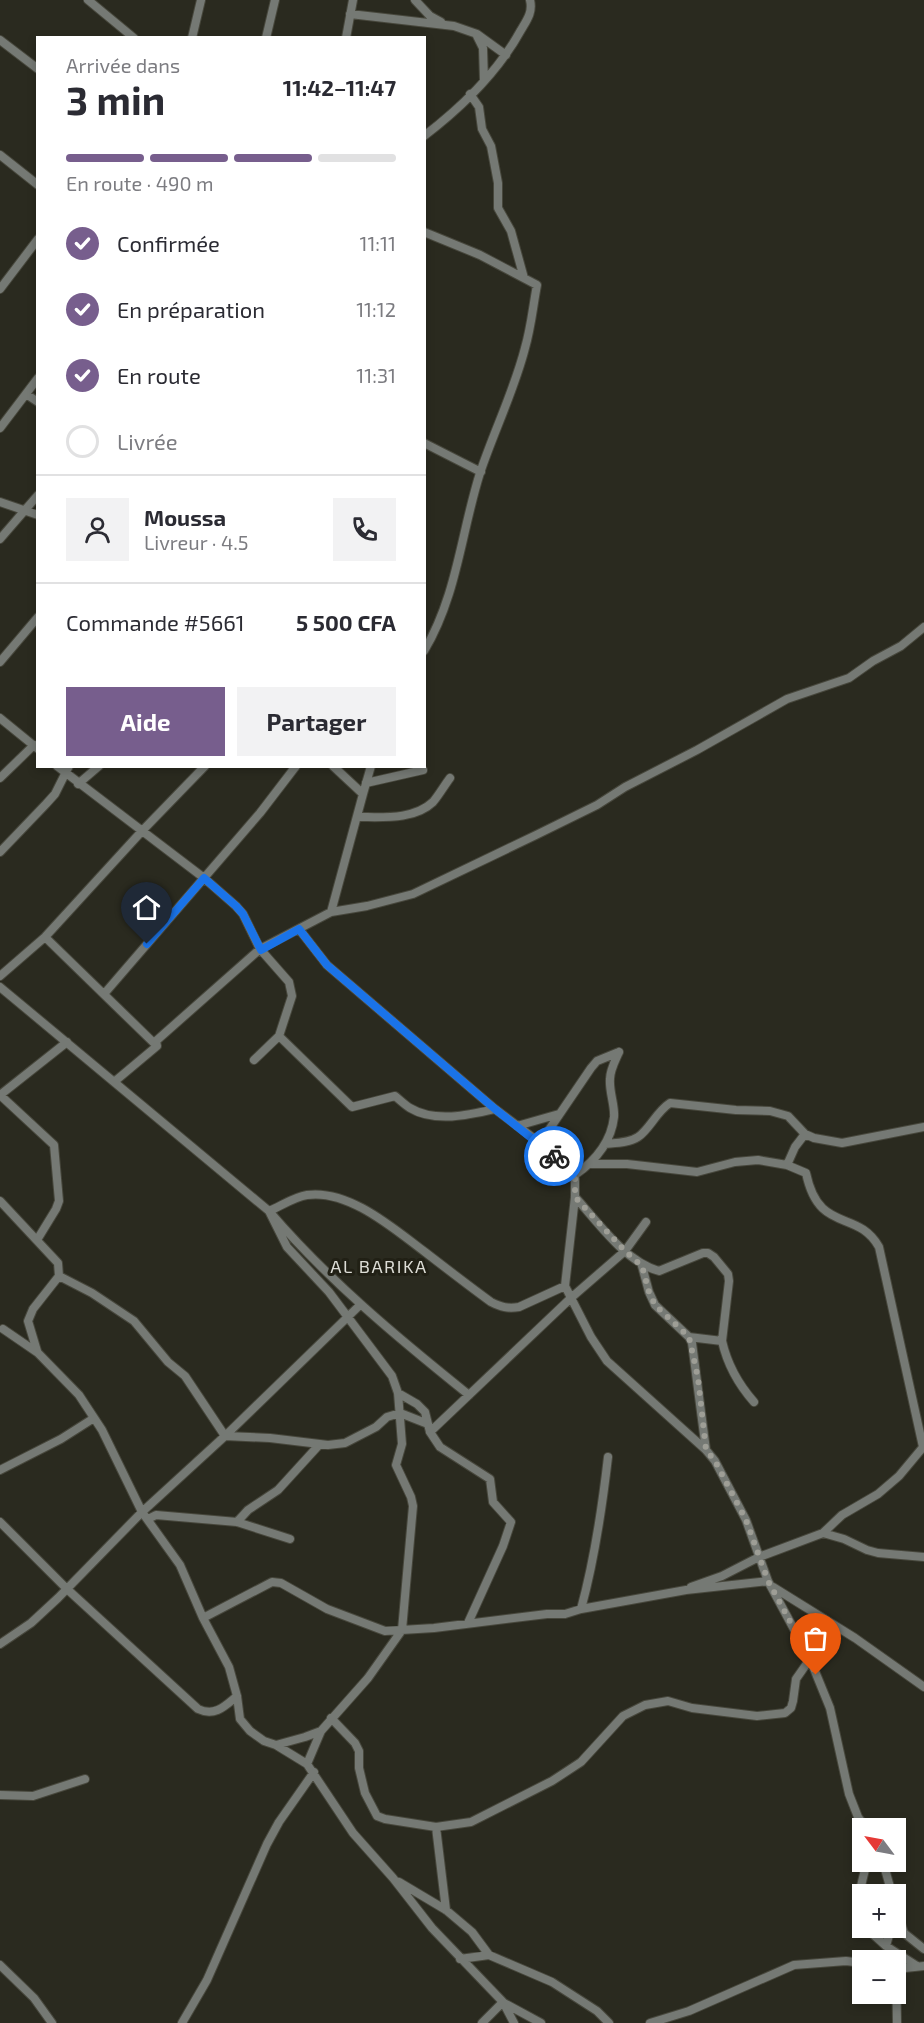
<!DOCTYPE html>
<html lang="fr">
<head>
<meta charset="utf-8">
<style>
  body { margin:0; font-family:"Exo 2",sans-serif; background:#f2f2f3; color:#2b2b33; height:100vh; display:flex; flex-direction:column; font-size:22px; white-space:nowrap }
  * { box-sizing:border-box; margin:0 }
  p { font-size:20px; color:#7c7c81 }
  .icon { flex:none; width:33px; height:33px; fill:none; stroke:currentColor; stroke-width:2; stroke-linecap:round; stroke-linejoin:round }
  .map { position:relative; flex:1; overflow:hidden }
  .drawer { position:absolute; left:36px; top:36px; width:390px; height:732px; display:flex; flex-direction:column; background:#fff; border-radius:0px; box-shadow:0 3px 9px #0003 }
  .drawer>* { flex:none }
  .needle { width:39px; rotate:302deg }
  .buttons { position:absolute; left:852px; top:1818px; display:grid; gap:12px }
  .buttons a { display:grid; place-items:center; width:54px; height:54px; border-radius:0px; background:#fff; box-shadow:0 3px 9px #0003; font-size:30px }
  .pin { position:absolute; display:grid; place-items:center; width:51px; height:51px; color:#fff; margin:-62px -26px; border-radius:50% 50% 50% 0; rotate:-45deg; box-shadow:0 0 6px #0007 }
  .pin .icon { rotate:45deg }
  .courier { position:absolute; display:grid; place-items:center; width:60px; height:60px; margin:-30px; border:4px solid #1a73e8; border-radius:50%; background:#fff; color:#222; box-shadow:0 2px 8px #0007 }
  .overview em { font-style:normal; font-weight:700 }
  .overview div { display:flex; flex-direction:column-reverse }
  .overview { display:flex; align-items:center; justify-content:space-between; height:102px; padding:0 30px }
  h1 { font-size:39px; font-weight:700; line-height:45px }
  .bar { display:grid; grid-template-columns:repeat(4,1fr); gap:9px 6px; align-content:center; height:72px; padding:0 30px }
  .bar i { height:8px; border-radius:4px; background:#e1e1e2 }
  .bar .active { background:#775e8d }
  .bar p { grid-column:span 4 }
  .line { display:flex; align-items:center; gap:15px; padding:0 30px; border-top:2px solid #e1e1e2 }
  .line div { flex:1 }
  .round { display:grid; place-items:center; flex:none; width:63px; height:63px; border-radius:0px; background:#f2f2f3 }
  ol { padding:0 30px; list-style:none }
  li { display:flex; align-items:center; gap:18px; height:66px }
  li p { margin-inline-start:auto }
  li .icon { padding:6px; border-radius:50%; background:#775e8d; color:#fff; stroke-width:4 }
  li:last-child { color:#7c7c81 }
  li i { width:33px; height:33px; border:3px solid #e1e1e2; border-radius:50% }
  .primary-button { display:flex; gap:12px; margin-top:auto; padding:12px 30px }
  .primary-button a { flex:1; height:69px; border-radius:0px; background:#775e8d; color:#fff; font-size:24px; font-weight:700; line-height:69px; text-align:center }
  .primary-button a+a { background:#f2f2f3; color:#2b2b33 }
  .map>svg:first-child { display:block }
</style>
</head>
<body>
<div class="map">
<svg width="924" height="2023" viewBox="0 0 924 2023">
  <rect width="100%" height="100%" fill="#2a2a1f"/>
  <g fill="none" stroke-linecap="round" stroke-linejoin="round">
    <g stroke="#47473c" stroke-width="10">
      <path id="minor" d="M88,0L134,38
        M415,0L430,16L441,22
        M350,14L454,26L477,34L506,55
        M477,36L483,48L484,81
        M192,38L201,0
        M266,38L275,0
        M346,38L353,0
        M0,40L38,69
        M470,94L479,107L482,129L491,146L498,183V208L511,231L524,278
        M424,136C462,107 498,72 521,30C527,20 533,12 530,0
        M0,155L38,185
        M424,232L480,255L537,285C533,306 531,328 525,348C514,391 494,431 480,473C461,533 457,596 424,651
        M0,289L38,239
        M26,394L38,402
        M0,428L38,378
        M424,443L481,472
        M0,502L38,515
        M0,539L38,495
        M0,662L38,617
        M0,718L38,749
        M57,766L204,878L236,906L243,914L260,949L289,982L292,996L279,1036L254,1060
        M333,766L363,794L371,766
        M0,778L34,745
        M366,783L423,770
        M78,784L99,766
        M358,817C383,817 414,820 433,802C439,795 444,786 450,778
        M0,852L46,804L55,794L69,766
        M331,912L363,794
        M299,929L327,965L495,1109L540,1143L575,1175V1197L565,1286L591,1337L607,1361L706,1450L715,1461L746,1520L768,1581L810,1659L830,1708L849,1794L858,1817L866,1828
        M45,937L156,1045
        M0,976L45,937L142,831L205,766
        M0,987L269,1211C328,1280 398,1338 469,1395
        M104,994L260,813L296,766
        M279,1036L352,1107L395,1096C400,1100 405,1105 410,1108C435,1123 469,1115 495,1109
        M114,1082L157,1046L156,1041L260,949L331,912L367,906L413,894L536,835L597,805L625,787L697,750L787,699L849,678L873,661L901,646L924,627
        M0,1095L54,1145L59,1201L56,1209L37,1240
        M0,1095L67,1042
        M517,1126L559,1114
        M540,1143L591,1068L597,1061L619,1052
        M605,1144C615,1143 629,1143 638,1137C650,1129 656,1112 670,1103L736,1110L770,1111L788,1116L805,1134
        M591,1164H627L697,1172L735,1162L758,1160L787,1165L806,1173C819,1235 857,1208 879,1247L923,1447
        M787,1165L795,1147L805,1134L814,1138L842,1143L924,1127
        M575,1175C595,1161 611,1143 614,1117C615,1105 609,1092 610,1079C610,1070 615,1061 619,1052
        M575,1197C598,1222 625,1262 659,1271L703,1253H708L714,1257L728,1274L729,1281L722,1341C727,1363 739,1385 754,1402
        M0,1201L58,1263L59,1276L33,1309L28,1321L37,1351
        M642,1266L649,1292L655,1305L689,1337L692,1343L706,1450
        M59,1276L92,1293L134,1321L168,1362L185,1376L225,1436L270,1438L328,1445L345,1443L376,1427L387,1417L400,1413L428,1424
        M3,1329L38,1353L79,1395L102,1430L142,1512L180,1565L203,1618L229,1667L237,1696L240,1719L250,1731L264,1741L276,1745L307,1764L353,1833L393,1878L432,1928L503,2002L514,2023
        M689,1337L722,1341
        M398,1393L417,1404L425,1412L430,1432L440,1447L490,1479L493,1502L511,1522L503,1546L468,1623
        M430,1432L572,1297L625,1251L646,1222
        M0,1470L61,1439L94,1418
        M148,1519L156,1515L237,1522L290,1539
        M0,1522L67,1589L198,1709C215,1717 225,1706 237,1696
        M237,1522L248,1510L278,1490L319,1445
        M823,1533L842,1515L878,1494L899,1476L924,1446
        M691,1587L722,1576L759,1557L823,1533L844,1539L867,1550L878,1553L924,1557
        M773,1587L855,1638L924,1687
        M581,1609C595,1558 602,1509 608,1457
        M203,1618L272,1582L281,1583L327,1609L385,1631L434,1628L547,1614H565L581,1609L686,1590L768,1581
        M0,1644L31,1623L58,1598L142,1512L225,1436L360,1305
        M331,1718L355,1743L359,1751V1768L365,1793L377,1816L385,1819L436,1827L471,1822L552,1781L581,1762L623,1716L645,1705L668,1701L692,1708L757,1716L785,1713L791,1708L793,1701L796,1679L810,1659
        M276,1745L305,1737L321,1731
        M307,1764L321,1731L368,1678L402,1630L413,1506L411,1497L396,1465L402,1444L398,1393L392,1376L329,1292L287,1247L269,1211C281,1206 294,1197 307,1195C349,1189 394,1229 425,1252C447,1269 469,1286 491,1302C501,1307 508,1309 519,1307L565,1286
        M0,1795L33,1796L85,1779
        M436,1827L446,1910
        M883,1862L892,1894
        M399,1882L446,1910L472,1932L489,1955L552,1982L597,2011L609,2023
        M896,1908L904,1933L924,1949
        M862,1918C855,1900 863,1879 867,1862
        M866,1928L886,1946L917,1966
        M886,1946L891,1928
        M460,1959L489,1955
        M0,1965L34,1998L52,2023
        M896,1969L897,2023
        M896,1969L924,1966
        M504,2003L541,2023
        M182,2023L207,1980L267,1844L279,1822L314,1772
        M482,2023L503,2002
        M650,2023L689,2011L794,1965L846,1961L862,1963"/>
    </g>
    <use href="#minor" stroke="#757974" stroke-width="8"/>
  </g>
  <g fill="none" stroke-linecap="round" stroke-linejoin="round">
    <path stroke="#9e9e96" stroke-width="6" stroke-dasharray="0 10.8" d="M554,1156L575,1175V1197L625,1251L642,1266L649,1292L655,1305L689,1337L698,1378L706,1450L715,1461L746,1520L768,1581L804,1647L816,1675"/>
    <path stroke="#1a73e8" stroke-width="8" d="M147,944L204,878L236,906L243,914L261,950L299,929L327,965L495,1109L554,1156"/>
  </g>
  <g text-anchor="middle" stroke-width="6" stroke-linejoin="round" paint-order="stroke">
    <g font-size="18" letter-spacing="1.5" fill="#ddddd6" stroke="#212015">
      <text x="379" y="1273">AL BARIKA</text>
    </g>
  </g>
</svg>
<div class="buttons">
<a><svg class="needle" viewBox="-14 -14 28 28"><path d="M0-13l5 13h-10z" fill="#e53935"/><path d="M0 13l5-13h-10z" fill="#7c7c81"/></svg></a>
<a>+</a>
<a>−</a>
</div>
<div class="pin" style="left:816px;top:1675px;background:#ea580c"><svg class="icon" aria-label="bag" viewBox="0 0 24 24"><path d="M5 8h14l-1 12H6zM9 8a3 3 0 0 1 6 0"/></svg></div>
<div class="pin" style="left:147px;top:944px;background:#1f2937"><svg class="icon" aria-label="home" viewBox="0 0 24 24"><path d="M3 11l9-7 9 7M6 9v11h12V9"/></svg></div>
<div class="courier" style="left:554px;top:1156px"><svg class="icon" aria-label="bike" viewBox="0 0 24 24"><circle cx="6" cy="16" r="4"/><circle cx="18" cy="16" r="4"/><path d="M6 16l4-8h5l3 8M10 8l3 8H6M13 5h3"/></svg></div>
<section class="drawer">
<div class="overview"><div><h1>3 min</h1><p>Arrivée dans</p></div><em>11:42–11:47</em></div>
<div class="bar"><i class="active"></i><i class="active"></i><i class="active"></i><i></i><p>En route · 490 m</p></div>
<ol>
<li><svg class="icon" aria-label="check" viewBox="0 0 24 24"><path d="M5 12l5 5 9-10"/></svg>Confirmée<p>11:11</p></li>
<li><svg class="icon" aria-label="check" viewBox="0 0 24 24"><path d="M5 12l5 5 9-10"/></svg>En préparation<p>11:12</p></li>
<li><svg class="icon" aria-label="check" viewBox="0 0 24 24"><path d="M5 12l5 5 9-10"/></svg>En route<p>11:31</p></li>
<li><i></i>Livrée</li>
</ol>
<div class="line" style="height:108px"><a class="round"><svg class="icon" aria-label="person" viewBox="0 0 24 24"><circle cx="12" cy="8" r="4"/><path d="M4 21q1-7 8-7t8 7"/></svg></a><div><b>Moussa</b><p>Livreur · 4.5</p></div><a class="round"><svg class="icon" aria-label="phone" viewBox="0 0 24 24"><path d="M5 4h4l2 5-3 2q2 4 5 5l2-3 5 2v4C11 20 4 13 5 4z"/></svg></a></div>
<div class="line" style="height:78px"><div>Commande #5661</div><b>5 500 CFA</b></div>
<div class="primary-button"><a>Aide</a><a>Partager</a></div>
</section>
</div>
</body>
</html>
